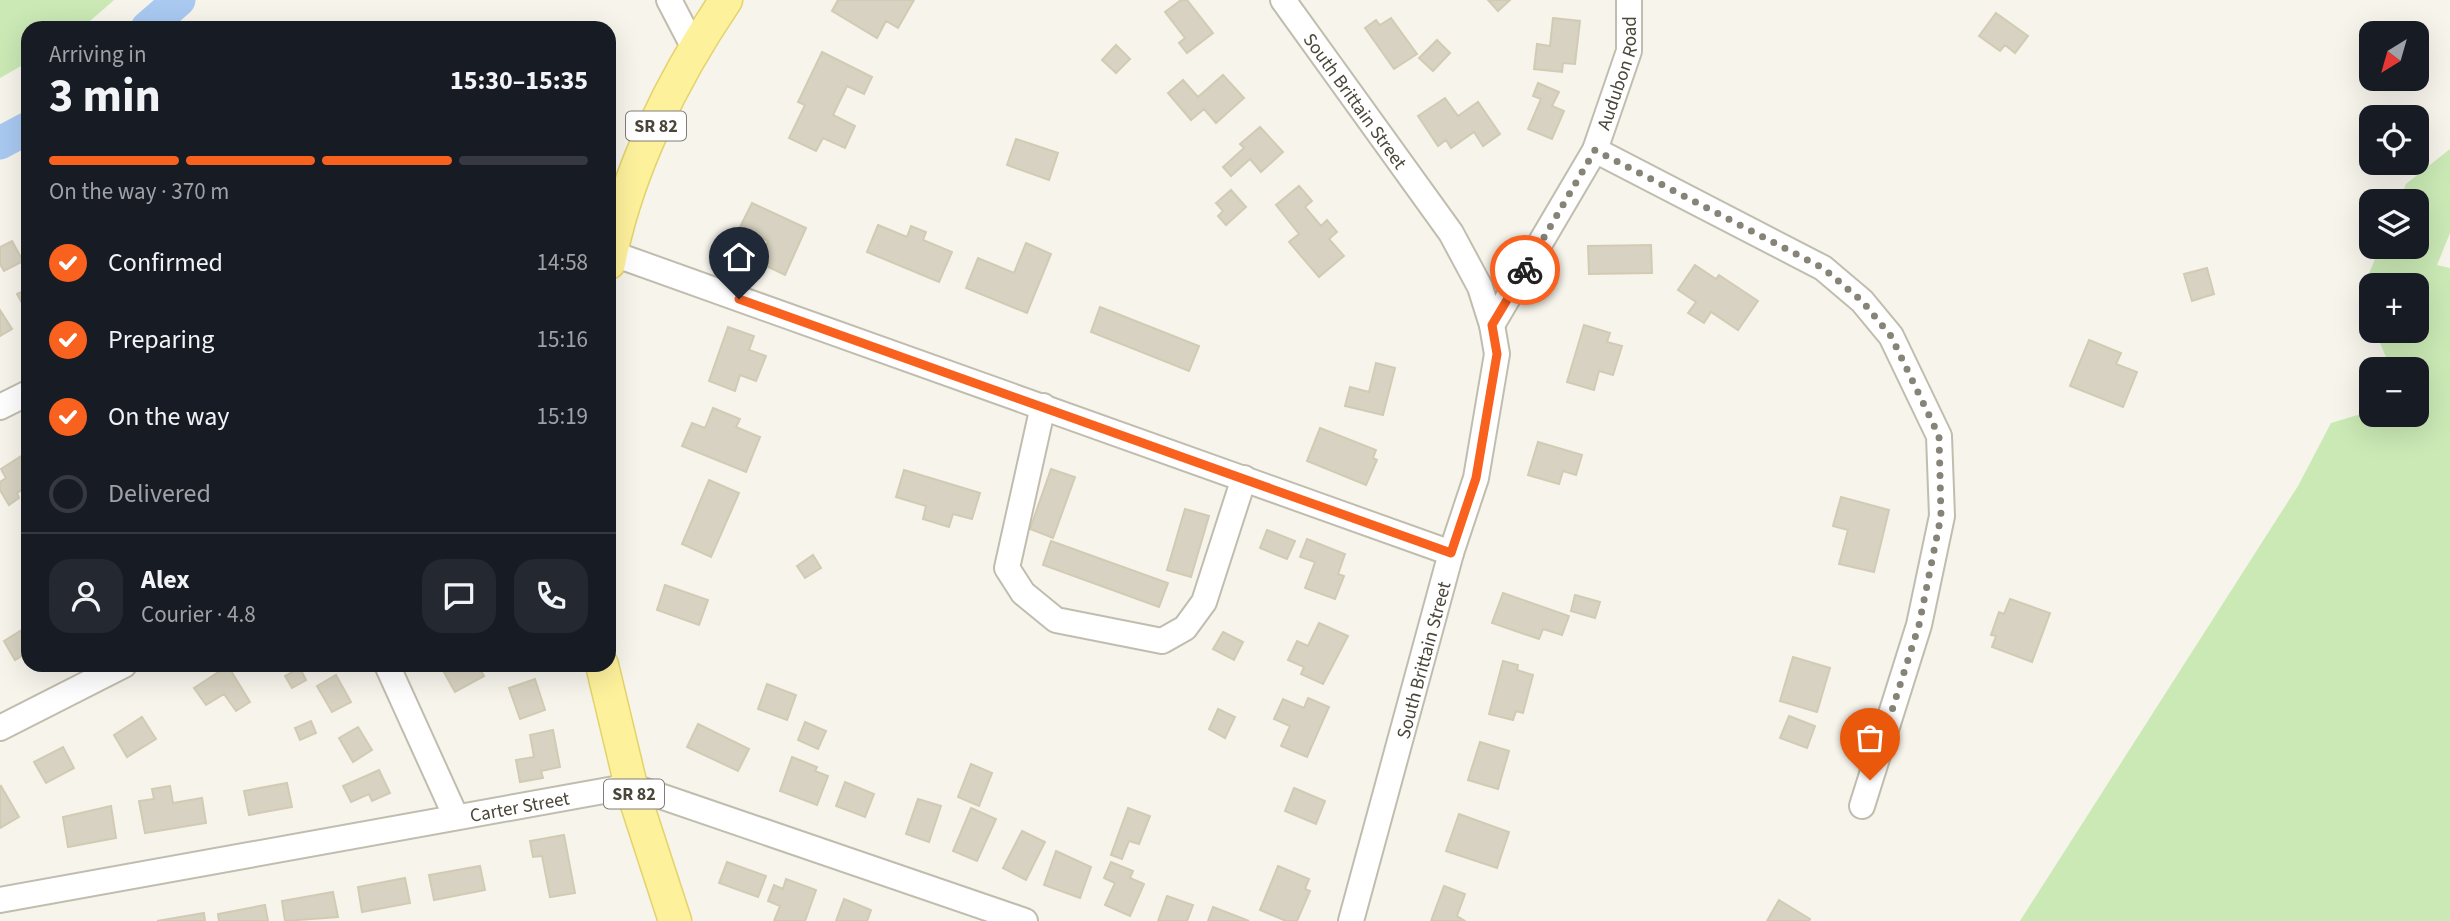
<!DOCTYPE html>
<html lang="en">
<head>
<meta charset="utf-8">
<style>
  body { margin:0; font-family:"Source Sans 3",sans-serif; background:#242831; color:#f1f3f6; height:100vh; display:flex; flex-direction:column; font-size:26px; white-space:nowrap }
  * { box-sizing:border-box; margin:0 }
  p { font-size:23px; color:#9ea1a6 }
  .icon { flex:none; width:38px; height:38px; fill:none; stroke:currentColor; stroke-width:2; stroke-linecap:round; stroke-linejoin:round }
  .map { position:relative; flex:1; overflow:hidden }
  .drawer { position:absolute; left:21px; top:21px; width:595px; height:651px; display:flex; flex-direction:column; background:#171b24; border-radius:21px; box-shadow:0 7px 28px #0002 }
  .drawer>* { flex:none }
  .needle { width:46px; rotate:217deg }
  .fabs { position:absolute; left:2359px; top:21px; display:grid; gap:14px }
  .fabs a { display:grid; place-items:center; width:70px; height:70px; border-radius:14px; background:#171b24; box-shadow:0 7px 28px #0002; font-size:35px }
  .pin { position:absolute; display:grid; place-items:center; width:60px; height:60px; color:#fff; margin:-72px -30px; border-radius:50% 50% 50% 0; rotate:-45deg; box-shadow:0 0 7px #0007 }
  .pin .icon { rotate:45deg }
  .courier { position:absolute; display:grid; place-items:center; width:70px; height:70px; margin:-35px; border:5px solid #f9611f; border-radius:50%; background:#fff; color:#222; box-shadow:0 2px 9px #0007 }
  .headline em { font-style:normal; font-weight:700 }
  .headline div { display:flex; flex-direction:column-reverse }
  .headline { display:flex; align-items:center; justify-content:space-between; height:119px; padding:0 28px }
  h1 { font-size:46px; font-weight:700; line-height:52px }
  .bar { display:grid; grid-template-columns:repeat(4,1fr); gap:10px 7px; align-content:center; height:84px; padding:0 28px }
  .bar i { height:9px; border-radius:5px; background:#363941 }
  .bar .current { background:#f9611f }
  .bar p { grid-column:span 4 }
  .line { display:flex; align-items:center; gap:18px; padding:0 28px; border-top:2px solid #363941 }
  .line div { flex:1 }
  .round { display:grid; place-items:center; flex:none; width:74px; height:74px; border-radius:21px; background:#242831 }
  ol { padding:0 28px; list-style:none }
  li { display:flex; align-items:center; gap:21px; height:77px }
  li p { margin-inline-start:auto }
  li .icon { padding:7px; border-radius:50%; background:#f9611f; color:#fff; stroke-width:4 }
  li:last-child { color:#9ea1a6 }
  li i { width:38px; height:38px; border:4px solid #363941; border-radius:50% }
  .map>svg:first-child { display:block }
</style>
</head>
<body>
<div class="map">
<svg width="2450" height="921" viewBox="0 0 2450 921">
  <rect width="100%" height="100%" fill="#f6f4eb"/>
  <path fill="#cae9b5" d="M0,0H114L82,28H28V62L0,78Z
    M2450,149V233L2437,265L2450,268V921H2020L2298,486L2331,423L2371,411V415H2417V369H2383L2386,357L2375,331H2417V285H2371V323L2360,295L2380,247H2417V201H2399L2406,184Z"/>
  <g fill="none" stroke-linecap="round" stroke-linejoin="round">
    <path stroke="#a9c9f1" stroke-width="33" d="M147,28L179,0
      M0,143L28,128"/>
  </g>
  <path fill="#d7d2c1" stroke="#d2cbb4" stroke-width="2" d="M838,0H914L898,28L886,21L877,38L832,11Z
    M1181,0H1187L1213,33L1187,53L1179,43L1185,38L1165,12Z
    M1488,0H1510L1498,11Z
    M1996,13L2028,36L2015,53L2005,45L2000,51L1979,36Z
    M1391,18L1417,54L1394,69L1365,28L1376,20L1380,25Z
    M1553,18L1580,21L1575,64L1563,63L1562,72L1534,69L1537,44L1550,46Z
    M1437,40L1450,53L1433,71L1419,58Z
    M1116,45L1130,59L1116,73L1102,60Z
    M822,52L872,77L864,94L847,86L833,115L855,126L845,148L823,138L816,151L789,138L805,105L798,102Z
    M1223,75L1244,98L1216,123L1204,109L1191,120L1168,93L1183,80L1198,97Z
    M1538,83L1559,92L1552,106L1564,111L1552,139L1528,129L1541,99L1533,96Z
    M1445,98L1458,116L1478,102L1500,134L1483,146L1474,132L1451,148L1446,140L1438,146L1418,116Z
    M1260,127L1283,152L1261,172L1250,159L1231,176L1223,167L1244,148L1240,144Z
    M1016,139L1058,153L1049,180L1007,165Z
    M1299,186L1312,201L1305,207L1321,226L1327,220L1337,232L1329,239L1344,256L1319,277L1289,242L1299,234L1276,205Z
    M1231,190L1246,207L1226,225L1218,216L1223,211L1216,203Z
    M752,203L806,228L785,275L758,262L768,241L740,227Z
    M878,225L907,237L911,226L926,232L923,240L952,252L939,282L867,252Z
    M12,241L23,261L4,271L0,264V247Z
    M1026,243L1051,254L1027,313L966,288L978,258L1014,273Z
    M1651,245L1652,273L1589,274L1588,246Z
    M1695,265L1716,279L1719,275L1758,301L1738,330L1711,312L1704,323L1688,313L1696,302L1678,290Z
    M2207,268L2214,294L2192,301L2184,274Z
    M28,289V314L17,294Z
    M1100,307L1199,346L1189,371L1091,332Z
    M0,310L12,329L0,336Z
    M1584,325L1610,333L1607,342L1622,346L1613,375L1599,371L1594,390L1567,382Z
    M728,327L754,336L749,350L766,356L756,381L740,375L735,391L709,381Z
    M2089,340L2121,353L2116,364L2137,372L2123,407L2070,386Z
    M1376,363L1395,368L1383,415L1345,406L1350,387L1369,392Z
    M713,408L740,419L736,427L760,437L746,472L682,446L692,423L705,428Z
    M1320,428L1376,450L1373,458L1377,460L1366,485L1307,461Z
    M1538,442L1582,455L1576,475L1563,471L1559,484L1528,475Z
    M23,455L28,463V486L17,493L19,498L9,505L0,490V482L6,478L1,469Z
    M1051,469L1075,477L1053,538L1030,529Z
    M904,470L980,493L972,519L953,514L949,527L923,519L926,506L896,497Z
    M709,480L739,493L711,557L682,544Z
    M1841,497L1889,510L1874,572L1839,564L1848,530L1833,526Z
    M1185,509L1209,516L1191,577L1167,570Z
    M1267,530L1295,541L1287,559L1260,548Z
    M1307,539L1345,554L1338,574L1344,576L1335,599L1305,588L1315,562L1300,557Z
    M1051,541L1168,583L1159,607L1043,565Z
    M813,555L821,568L805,578L797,566Z
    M665,585L708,600L699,625L657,610Z
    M1503,593L1569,616L1562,635L1543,629L1539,639L1492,623Z
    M1575,595L1600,602L1595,618L1571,611Z
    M2010,599L2050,613L2032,662L1992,647L1996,636L1991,635L1999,612L2004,614Z
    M1319,623L1348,636L1323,684L1301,674L1304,667L1288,660L1297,641L1308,646Z
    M28,626V652L15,660L4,641Z
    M1223,632L1243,642L1234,660L1213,649Z
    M1793,657L1830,668L1817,712L1780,701Z
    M1503,661L1518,665L1517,670L1533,675L1523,713L1516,711L1513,720L1489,714Z
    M440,665H478L484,676L455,692Z
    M228,666L250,702L236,711L224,694L206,705L194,688Z
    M300,668L306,680L292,688L285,676Z
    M336,675L351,702L332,712L317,686Z
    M535,679L545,710L520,719L509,688Z
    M767,684L796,695L787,720L758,709Z
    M1308,698L1329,707L1307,757L1281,746L1290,726L1274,719L1283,699L1304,708Z
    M1218,709L1235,717L1225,738L1209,729Z
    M1789,716L1815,726L1807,748L1780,738Z
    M142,717L156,739L127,757L114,735Z
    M311,721L316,733L300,740L295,728Z
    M805,722L826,731L818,749L798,740Z
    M698,724L749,749L738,771L687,747Z
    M358,727L372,750L353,762L339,738Z
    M553,730L560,767L541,771L543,778L520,782L516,760L534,757L530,735Z
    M1480,742L1509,751L1498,789L1468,780Z
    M63,747L74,768L46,783L34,762Z
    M792,757L817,767L815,771L828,776L817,805L780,791Z
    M971,764L992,773L979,806L958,797Z
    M379,770L390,793L372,801L369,794L351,802L343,786Z
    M845,782L874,794L865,817L836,806Z
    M287,783L292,807L249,815L244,791Z
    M1,786L19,817L0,828V787Z
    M170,786L173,803L202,798L206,823L145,833L139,801L154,799L152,789Z
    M1294,788L1325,801L1316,824L1285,811Z
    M918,799L941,806L929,842L906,834Z
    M111,806L116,838L68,847L63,817Z
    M971,808L996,819L977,861L953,851Z
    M1128,808L1150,816L1139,844L1129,841L1122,859L1111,855Z
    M1459,814L1509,832L1497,868L1446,851Z
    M1022,831L1045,842L1026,880L1003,868Z
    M564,835L575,893L550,897L542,856L533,857L530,841Z
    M1056,851L1091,867L1080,898L1044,885Z
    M727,862L766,876L758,897L719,883Z
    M1111,862L1133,871L1130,878L1144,884L1130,916L1105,905L1115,883L1104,878Z
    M480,866L485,890L434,900L429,875Z
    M1278,866L1309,879L1305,889L1310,891L1297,921H1286L1260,910Z
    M405,878L410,903L362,912L358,887Z
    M786,879L816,890L805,921H774L780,906L768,901L774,885L783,889Z
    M1444,886L1465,894L1457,916L1465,921H1431Z
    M333,892L338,917L285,921L282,901Z
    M1167,896L1193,905L1187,921H1158Z
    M844,899L871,910L867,921H836Z
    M1779,900L1810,919L1809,921H1767Z
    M265,905L268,921H219L218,914Z
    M1213,907L1249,921H1208Z
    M204,913L205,921H157Z"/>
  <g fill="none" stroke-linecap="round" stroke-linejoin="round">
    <g stroke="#c1bdae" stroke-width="28">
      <g id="minor">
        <path d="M669,0L694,48"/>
        <path id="s1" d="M1283,0L1451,233L1480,287L1492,325L1497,354L1476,478L1451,553L1351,921"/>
        <path d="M1595,150L1823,268L1862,301L1891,336L1939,436L1942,516L1919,625L1862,806"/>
        <path d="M611,253L1451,553"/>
        <path id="s2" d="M1492,325L1595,150L1629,51V0"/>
        <path d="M1043,406L1007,568L1023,593L1056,620L1162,641L1185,628L1204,602L1244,478"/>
        <path d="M0,407L28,393"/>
        <path d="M387,665L456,817"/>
        <path d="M0,728L124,665"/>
        <path id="s3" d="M0,900L631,786L1025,921"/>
      </g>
    </g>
    <g stroke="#e4d26b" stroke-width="35">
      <path id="major" d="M609,263C627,170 673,78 726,0
        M602,665L631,786L675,921"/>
    </g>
    <use href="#minor" stroke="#fff" stroke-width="24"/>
    <use href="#major" stroke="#fef19c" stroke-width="32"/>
  </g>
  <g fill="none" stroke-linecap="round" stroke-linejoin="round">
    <path stroke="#868377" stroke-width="7" stroke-dasharray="0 12.6" d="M1525,270L1595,150L1823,268L1862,301L1891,336L1939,436L1941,516L1919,625L1870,780"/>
    <path stroke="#f9611f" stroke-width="9" d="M739,299L1451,553L1476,478L1497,354L1492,325L1525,270"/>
  </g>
  <g text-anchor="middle" stroke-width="5" stroke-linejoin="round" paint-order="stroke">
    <g fill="#fff" stroke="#807e74" stroke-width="2">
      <rect x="626" y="111.5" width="60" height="29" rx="5"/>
      <rect x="604" y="779.5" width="60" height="29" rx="5"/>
    </g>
    <g font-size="18" font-weight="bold" fill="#4a4639">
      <text x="656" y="132">SR 82</text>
      <text x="634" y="800">SR 82</text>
    </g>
    <g font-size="19" fill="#4a4639" stroke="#fff">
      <text dy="7" stroke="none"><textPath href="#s2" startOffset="284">Audubon Road</textPath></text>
      <text dy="7" stroke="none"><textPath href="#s1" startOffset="124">South Brittain Street</textPath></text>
      <text transform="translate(1423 660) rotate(-75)" y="7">South Brittain Street</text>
      <text dy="7" stroke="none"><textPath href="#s3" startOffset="528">Carter Street</textPath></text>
    </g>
  </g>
</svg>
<div class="fabs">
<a><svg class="needle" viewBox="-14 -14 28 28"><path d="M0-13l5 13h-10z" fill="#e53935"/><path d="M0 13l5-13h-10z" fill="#9ea1a6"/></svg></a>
<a><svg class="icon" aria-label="locate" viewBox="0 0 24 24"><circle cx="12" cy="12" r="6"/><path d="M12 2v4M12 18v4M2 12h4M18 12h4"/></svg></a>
<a><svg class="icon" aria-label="layers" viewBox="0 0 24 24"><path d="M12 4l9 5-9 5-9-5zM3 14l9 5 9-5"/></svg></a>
<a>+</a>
<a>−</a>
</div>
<div class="pin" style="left:1870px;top:780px;background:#ea580c"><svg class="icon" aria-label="bag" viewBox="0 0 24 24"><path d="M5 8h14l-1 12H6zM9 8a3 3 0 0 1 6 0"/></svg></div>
<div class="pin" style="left:739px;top:299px;background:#1f2937"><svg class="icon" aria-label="home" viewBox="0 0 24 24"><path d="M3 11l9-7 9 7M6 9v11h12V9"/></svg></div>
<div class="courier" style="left:1525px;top:270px"><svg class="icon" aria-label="bike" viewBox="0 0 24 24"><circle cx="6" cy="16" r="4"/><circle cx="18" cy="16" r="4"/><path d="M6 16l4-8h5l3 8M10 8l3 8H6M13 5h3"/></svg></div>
<section class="drawer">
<div class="headline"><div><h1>3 min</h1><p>Arriving in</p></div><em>15:30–15:35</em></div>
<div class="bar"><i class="current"></i><i class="current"></i><i class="current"></i><i></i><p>On the way · 370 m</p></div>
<ol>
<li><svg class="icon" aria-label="check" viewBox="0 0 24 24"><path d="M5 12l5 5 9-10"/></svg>Confirmed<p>14:58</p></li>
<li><svg class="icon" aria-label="check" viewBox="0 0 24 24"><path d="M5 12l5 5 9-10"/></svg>Preparing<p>15:16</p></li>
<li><svg class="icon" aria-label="check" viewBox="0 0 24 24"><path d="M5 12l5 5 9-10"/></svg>On the way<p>15:19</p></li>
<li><i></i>Delivered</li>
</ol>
<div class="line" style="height:126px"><a class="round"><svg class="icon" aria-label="person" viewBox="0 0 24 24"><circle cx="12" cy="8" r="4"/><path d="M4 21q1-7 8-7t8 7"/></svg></a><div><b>Alex</b><p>Courier · 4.8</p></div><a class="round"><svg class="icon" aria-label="chat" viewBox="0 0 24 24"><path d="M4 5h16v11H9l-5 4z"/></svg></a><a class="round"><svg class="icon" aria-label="phone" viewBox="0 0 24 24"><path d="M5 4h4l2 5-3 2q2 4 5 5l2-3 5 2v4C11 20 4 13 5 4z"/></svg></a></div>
</section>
</div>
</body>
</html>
